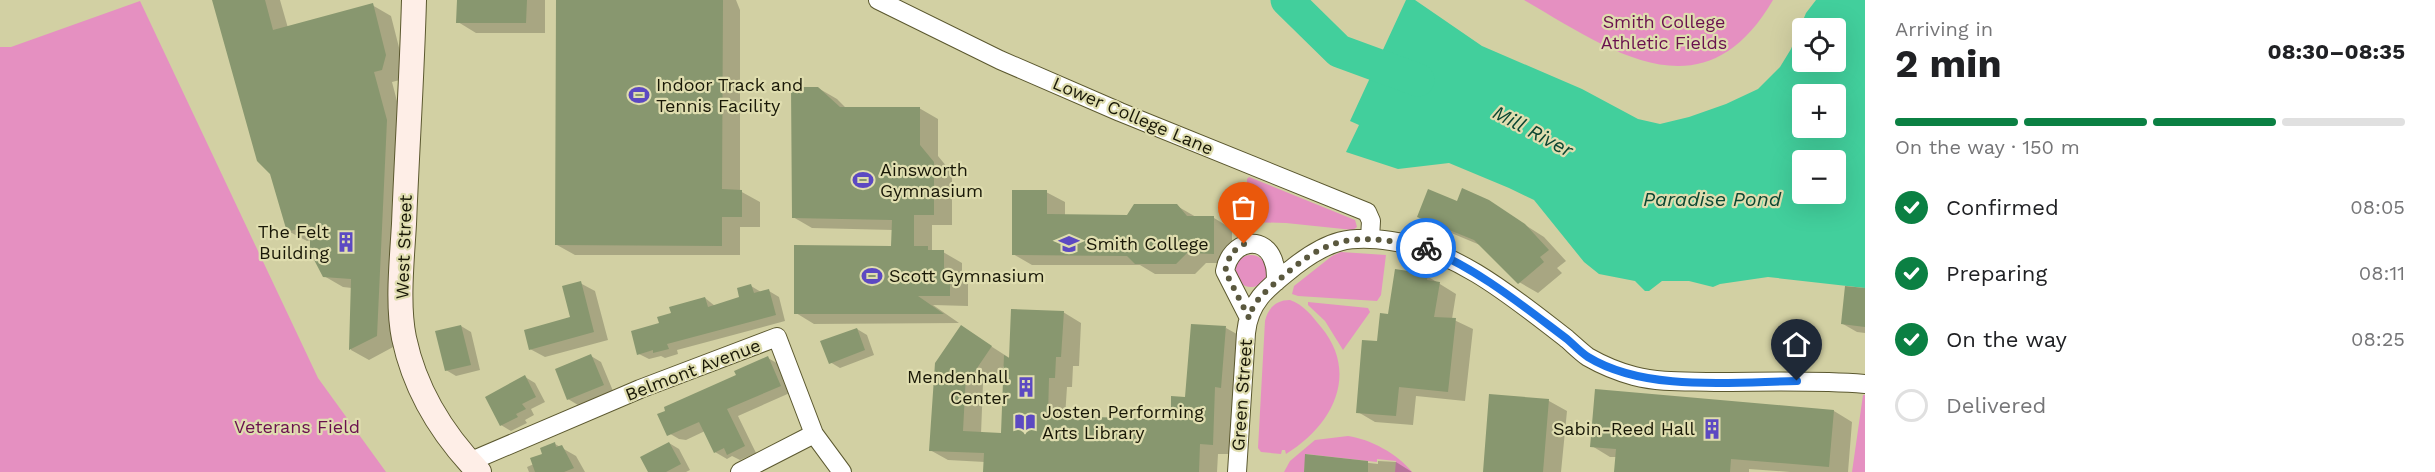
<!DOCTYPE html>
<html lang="en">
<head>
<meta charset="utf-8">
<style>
  body { margin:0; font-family:"Work Sans",sans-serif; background:#f2f2f2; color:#202124; height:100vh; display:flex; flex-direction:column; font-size:22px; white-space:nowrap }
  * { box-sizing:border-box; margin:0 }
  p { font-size:20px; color:#757577 }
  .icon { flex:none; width:33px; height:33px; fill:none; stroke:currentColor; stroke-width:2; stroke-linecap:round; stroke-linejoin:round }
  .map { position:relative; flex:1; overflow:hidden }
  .panel { display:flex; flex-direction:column; background:#fff; width:570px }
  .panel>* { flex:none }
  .controls { position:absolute; left:1792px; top:18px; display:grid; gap:12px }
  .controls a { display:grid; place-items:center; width:54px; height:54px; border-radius:6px; background:#fff; box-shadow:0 6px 24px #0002; font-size:30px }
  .pin { position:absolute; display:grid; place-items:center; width:51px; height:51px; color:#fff; margin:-62px -26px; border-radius:50% 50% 50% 0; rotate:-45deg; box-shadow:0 0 6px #0007 }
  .pin .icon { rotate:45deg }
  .courier { position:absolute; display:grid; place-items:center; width:60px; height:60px; margin:-30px; border:4px solid #1a73e8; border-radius:50%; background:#fff; color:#222; box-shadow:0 2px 8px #0007 }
  .head em { font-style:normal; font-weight:700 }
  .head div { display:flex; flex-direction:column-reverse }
  .head { display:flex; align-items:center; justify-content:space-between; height:102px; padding:0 30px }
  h1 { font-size:39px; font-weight:700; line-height:45px }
  .bar { display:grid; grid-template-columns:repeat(4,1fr); gap:9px 6px; align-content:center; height:72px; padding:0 30px }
  .bar i { height:8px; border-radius:4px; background:#e0e0e0 }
  .bar .selected { background:#0b8043 }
  .bar p { grid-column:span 4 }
  ol { padding:0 30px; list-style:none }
  li { display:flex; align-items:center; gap:18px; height:66px }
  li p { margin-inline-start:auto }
  li .icon { padding:6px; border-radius:50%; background:#0b8043; color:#fff; stroke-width:4 }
  li:last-child { color:#757577 }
  li i { width:33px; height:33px; border:3px solid #e0e0e0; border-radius:50% }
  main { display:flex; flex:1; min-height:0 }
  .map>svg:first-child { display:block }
</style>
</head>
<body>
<main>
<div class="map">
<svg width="1865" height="472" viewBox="0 0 1865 472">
  <rect width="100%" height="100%" fill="#d2d0a3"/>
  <path fill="#e590c1" d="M1524,0H1773C1704,118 1613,52 1524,0Z
    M140,1L318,378L386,472H0V47H11Z
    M1249,177L1355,220L1357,227L1353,230L1286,223L1247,222V179Z
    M1341,252L1386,255L1381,295L1377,301L1298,296L1292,294L1294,286L1332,256Z
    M1235 271a16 16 0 1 1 32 0a16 16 0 1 1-32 0Z
    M1290,300C1303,304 1313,317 1321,327C1360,374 1332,426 1286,454L1285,450H1282L1281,454L1261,452L1258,448L1265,321C1268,308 1276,300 1290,300Z
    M1308,302L1368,308L1370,312L1343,350L1325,321L1308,305Z
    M1863,395H1865V472H1852Z
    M1348,436C1370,439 1398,454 1412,472H1395L1396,461L1377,459V462L1306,454L1304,472H1284L1290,461L1315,440Z"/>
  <path fill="#42cf9c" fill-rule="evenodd" d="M1406,0H1415L1482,46L1582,89L1638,119L1660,124L1689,117L1726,104L1758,89L1780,67L1791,49L1806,13L1816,0H1865V288L1768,277L1720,284L1713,287L1689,281H1662L1649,291H1645L1635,281L1599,274L1584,262L1534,200L1509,188L1449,163L1398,169L1346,152L1359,125L1350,121ZM1803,28H1836V62H1803ZM1803,94H1836V128H1803ZM1803,160H1836V194H1803Z"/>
  <path fill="#0003" fill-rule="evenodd" d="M214,0H280L288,28L372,5L391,16L404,67L400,80L392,82L405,132L395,346L369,360L351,350L352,288L343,287L324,276L311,240L307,241L288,231L272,173Z
    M458,0H545V33H476L458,22Z
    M557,0H736L740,10V191L760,202V227H740V255H575L557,245Z
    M818,88L837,99L847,109L919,108L938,119V156L952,173V225H932V250L943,252L962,263V276L968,280V306L933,305L959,323L814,324L796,313L893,247V230L812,228L793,217Z
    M1046,192L1065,202V216H1128L1177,206L1196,217L1214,218L1232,229V263H1206L1195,274H1155L1140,265H1032L1013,254Z
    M1488,201L1544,237L1566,261L1557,268L1562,273L1538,293L1519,282L1480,245L1437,227L1419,216L1458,203Z
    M1427,276L1456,294L1452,319L1473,329L1465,401L1416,396L1413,425L1375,422L1358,412L1379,342L1389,315Z
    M580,283L595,291L608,340L545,357L530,349L572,318Z
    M751,286L761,292L769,291L779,297L785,321L677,350L678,354L665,358L661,356L649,359L639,354L660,324L673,314L705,298L715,306L741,298Z
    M1865,290V333L1857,332L1843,324Z
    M1063,312L1081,323L1079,366H1073L1072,387H1067L1065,417L1172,422L1226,328L1244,338L1239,397H1233L1230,454H1218L1217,472H985V462L948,460L930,450L961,327L1011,359ZM1006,363L1003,434H981L983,383L992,384Z
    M461,326L471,332L480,370L456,376L446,370Z
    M857,329L867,335L874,355L840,368L830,362Z
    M591,356L601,362L613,391L578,405L568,399Z
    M768,358L780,365L792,392L738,416L756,453L740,460L732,456L727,459L715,452L705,431L686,440L679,439L667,432L738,376Z
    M525,377L535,383L545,402L531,409L534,415L525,420L527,423L511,431L501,425L487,397Z
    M1597,391L1834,411L1852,422L1848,472H1790L1749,469V472H1615L1617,457H1610L1592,446Z
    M1491,396L1549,401L1567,411L1561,472H1484Z
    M669,443L679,449L690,470L686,472H649Z
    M555,444L576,456L585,472H529L527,467L534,464Z
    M1307,456L1378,464V461L1396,462L1412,472H1305Z"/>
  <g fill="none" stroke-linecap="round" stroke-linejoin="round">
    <path stroke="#42cf9c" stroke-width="33" d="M1287,0L1339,51L1418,80"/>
  </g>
  <path fill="#88976f" d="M212,0H265L273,30L373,3L386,55L382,70L374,72L387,120L377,336L349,350L351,279L323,277L310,252V225L287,232L270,174L257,161Z
    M457,0H527L526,23H456Z
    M556,0H723L722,189L742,190V217H722V246L555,245Z
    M791,87H818L840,107H920V145L934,162V215H914V246H928V250H944V268H950V296H918L944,314H794V245L891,246L892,220L792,218Z
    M1462,188L1489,200L1525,224L1549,250L1540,257L1544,262L1518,284L1474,240L1417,217L1428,189L1457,201Z
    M1012,190H1047V214L1127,215L1134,204H1177L1187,216H1214V254L1187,253L1176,264H1135L1127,256L1012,255Z
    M1395,269L1428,274L1427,280L1440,282L1434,317L1456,318L1448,392L1399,387L1396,416L1356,413L1362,340L1377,341L1380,313L1388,314Z
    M581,281L594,332L529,350L524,330L570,317L562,286Z
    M751,284L754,293L769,289L776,315L667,344L669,349L653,353V350L637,355L631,331L659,323L657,317L671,313L669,307L705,297L708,307L739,297L737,288Z
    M1845,286L1865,288V327L1841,324Z
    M1011,309L1064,311L1061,357H1056L1055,378H1049L1048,415L1171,420V396L1185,397L1191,324L1226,326L1221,388L1215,387L1213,445L1200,444L1199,472H983L984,453L929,451L935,363L961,325L992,346L973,374H966L963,431L1001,433L1004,355L1009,358Z
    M461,325L471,365L445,371L435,331Z
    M857,328L865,350L829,364L820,341Z
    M591,354L604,385L567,400L555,369Z
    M768,356L781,386L727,409L745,446L727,455L724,448L714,453L699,422L667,436L657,414L665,411L664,407L736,375L734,371Z
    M525,375L536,397L522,404L526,409L516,414L518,417L500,426L485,397Z
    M1595,389L1834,410L1829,467L1731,459L1730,472H1614L1616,449L1590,447Z
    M1489,394L1549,399L1543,472H1483Z
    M555,442L556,447L562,445L574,468L564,472H535L530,458L542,454L540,448Z
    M669,442L681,464L666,472H648L640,457Z
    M1305,454L1368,461V472H1304Z"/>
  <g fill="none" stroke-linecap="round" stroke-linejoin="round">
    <g stroke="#5b582f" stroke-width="20">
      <path id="minor" d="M878,0L1000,60L1120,112L1367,212L1371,221L1370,238
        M1249,318L1225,271C1230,240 1266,233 1274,263C1276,268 1276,276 1276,282
        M469,462L640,389L777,337L814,434L842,472
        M740,472L814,434
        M1237,472L1246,333C1249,300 1270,286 1295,266C1329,240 1349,235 1391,241C1458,250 1515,299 1567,339C1574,345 1581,352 1588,357C1602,365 1619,372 1634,376C1661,383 1688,381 1715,382C1765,382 1815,380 1865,384"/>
    </g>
    <g stroke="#5b582f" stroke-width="26">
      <path id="secondary" d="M414,0C412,75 407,149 404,224C402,259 397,304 404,338C415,390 442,434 479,472"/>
    </g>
    <use href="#minor" stroke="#fff" stroke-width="18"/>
    <use href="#secondary" stroke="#feeee7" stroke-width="24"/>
  </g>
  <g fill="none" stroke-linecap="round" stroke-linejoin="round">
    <path stroke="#5a583e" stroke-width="6" stroke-dasharray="0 10.8" d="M1244,244L1231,253L1225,271L1249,318C1253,301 1267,290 1280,279C1316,247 1341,234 1389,241C1402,242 1414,243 1426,248"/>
    <path stroke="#1a73e8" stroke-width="8" d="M1426,248C1478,269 1523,306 1567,339C1574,345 1580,352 1588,357C1645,392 1733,382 1797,381"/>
  </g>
  <defs>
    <g id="stadium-bare" transform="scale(1.62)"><path d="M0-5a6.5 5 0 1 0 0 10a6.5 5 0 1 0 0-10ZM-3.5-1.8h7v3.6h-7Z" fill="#5c49c2" stroke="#dfddaf" stroke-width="2.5" paint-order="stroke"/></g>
    <g id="building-bare" transform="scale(1.62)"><path d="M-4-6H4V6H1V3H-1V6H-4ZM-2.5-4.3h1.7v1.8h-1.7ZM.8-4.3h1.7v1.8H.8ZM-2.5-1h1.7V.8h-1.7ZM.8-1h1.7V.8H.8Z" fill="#5c49c2" stroke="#dfddaf" stroke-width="2.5" paint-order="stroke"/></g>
    <g id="university-bare" transform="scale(1.62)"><path d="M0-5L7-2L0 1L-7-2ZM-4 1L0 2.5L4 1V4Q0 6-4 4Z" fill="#5c49c2" stroke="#dfddaf" stroke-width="2.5" paint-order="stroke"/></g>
    <g id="library-bare" transform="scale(1.62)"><path d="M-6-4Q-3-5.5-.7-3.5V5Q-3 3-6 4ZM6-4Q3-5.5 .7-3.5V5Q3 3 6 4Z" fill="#5c49c2" stroke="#dfddaf" stroke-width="2.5" paint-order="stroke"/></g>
  </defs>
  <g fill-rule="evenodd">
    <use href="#stadium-bare" x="639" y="95"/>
    <use href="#stadium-bare" x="863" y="180"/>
    <use href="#building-bare" x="346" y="242"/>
    <use href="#university-bare" x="1069" y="244"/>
    <use href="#stadium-bare" x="872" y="276"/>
    <use href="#building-bare" x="1026" y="387"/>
    <use href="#library-bare" x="1025" y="422"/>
    <use href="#building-bare" x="1712" y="429"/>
  </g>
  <g text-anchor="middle" stroke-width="4.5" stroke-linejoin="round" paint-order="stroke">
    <g font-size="18" fill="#6a114e" stroke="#dfddaf">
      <text x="1664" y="28">Smith College<tspan x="1664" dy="21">Athletic Fields</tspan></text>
      <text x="297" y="433">Veterans Field</text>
    </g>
    <g font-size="18" fill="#191807" stroke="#dfddaf" text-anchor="start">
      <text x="656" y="91">Indoor Track and<tspan x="656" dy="21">Tennis Facility</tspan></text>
      <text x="880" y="176">Ainsworth<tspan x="880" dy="21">Gymnasium</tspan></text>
      <text x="329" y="238" text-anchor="end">The Felt<tspan x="329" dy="21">Building</tspan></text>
      <text x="1086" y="250">Smith College</text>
      <text x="889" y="282">Scott Gymnasium</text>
      <text x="1009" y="383" text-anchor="end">Mendenhall<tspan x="1009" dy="21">Center</tspan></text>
      <text x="1042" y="418">Josten Performing<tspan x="1042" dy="21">Arts Library</tspan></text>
      <text x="1695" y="435" text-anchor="end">Sabin-Reed Hall</text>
    </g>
    <g font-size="18" fill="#191807" stroke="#dfddaf">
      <text transform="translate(1133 116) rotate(23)" y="6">Lower College Lane</text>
      <text transform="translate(404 247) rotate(-88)" y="6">West Street</text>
      <text transform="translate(693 370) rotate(-21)" y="6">Belmont Avenue</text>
      <text transform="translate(1242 395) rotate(-86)" y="6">Green Street</text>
    </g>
    <g font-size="20" font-style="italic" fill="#0c4733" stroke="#dfddaf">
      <text transform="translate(1533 131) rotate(28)" y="7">Mill River</text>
      <text x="1712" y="206">Paradise Pond</text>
    </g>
  </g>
</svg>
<div class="controls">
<a><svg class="icon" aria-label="locate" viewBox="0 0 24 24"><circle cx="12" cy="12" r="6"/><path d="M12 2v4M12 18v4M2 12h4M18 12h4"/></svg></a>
<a>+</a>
<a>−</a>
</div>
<div class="pin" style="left:1244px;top:244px;background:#ea580c"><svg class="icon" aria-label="bag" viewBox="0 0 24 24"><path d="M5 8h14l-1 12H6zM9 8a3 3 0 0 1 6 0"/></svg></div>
<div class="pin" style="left:1797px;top:381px;background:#1f2937"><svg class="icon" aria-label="home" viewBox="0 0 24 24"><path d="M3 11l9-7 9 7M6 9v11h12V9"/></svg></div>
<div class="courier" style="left:1426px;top:248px"><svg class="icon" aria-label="bike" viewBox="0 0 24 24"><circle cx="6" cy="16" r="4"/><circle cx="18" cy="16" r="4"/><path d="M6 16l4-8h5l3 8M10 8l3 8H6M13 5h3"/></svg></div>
</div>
<section class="panel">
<div class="head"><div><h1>2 min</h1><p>Arriving in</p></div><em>08:30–08:35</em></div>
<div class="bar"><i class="selected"></i><i class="selected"></i><i class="selected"></i><i></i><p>On the way · 150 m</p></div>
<ol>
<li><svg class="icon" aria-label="check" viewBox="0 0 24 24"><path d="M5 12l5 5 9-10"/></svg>Confirmed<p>08:05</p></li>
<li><svg class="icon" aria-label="check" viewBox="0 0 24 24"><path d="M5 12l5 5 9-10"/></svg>Preparing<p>08:11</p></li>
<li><svg class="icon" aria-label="check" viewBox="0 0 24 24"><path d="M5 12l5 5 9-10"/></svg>On the way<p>08:25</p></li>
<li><i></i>Delivered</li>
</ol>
</section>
</main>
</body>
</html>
